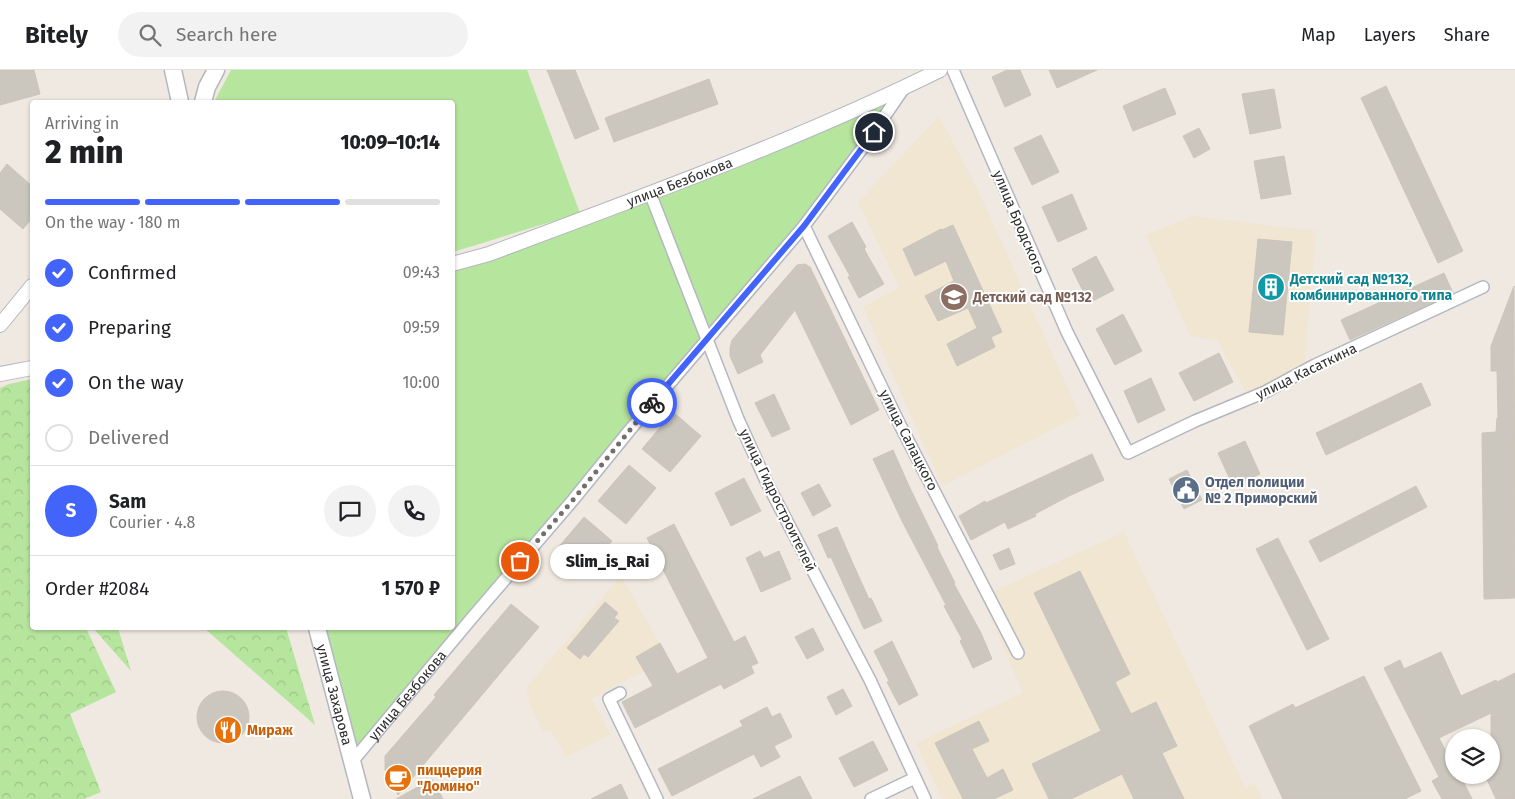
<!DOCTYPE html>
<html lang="en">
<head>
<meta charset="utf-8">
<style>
  body { margin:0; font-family:"Fira Sans",sans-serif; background:#f2f2f2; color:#202124; height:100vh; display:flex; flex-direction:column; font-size:19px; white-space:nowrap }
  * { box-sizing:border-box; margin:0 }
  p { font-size:16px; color:#757577 }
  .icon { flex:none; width:28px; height:28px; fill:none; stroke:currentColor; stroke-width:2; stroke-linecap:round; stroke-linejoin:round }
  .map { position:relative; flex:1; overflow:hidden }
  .side { position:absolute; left:30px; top:30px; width:425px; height:530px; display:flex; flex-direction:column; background:#fff; border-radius:5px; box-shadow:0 1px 4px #0004 }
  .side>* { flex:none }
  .fabs { position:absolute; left:1445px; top:659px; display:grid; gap:10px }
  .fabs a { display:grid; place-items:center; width:55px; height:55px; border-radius:50%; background:#fff; box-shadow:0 1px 4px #0004; font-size:25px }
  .pin { position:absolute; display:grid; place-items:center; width:42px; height:42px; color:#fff; margin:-21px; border:2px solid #fff; border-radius:50%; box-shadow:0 1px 5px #0007 }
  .courier { position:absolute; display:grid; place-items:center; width:50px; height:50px; margin:-25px; border:4px solid #4264fb; border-radius:50%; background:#fff; color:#222; box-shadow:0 1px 6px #0007 }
  .bubble { position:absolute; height:35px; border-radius:18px; background:#fff; box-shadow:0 1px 4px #0004; font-size:16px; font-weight:800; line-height:35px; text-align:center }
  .head em { font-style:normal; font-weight:800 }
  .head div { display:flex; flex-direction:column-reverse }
  .head { display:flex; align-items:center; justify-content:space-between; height:85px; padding:0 15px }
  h1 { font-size:32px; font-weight:800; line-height:38px }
  .bar { display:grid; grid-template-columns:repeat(4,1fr); gap:8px 5px; align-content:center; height:60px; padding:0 15px }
  .bar i { height:6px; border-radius:4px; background:#e0e0e0 }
  .bar .selected { background:#4264fb }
  .bar p { grid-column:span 4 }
  .line { display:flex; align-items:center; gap:12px; padding:0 15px; border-top:1px solid #e0e0e0 }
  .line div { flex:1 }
  .round { display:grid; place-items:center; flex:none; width:52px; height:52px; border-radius:26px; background:#f2f2f2 }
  ol { padding:0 15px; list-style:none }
  li { display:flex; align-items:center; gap:15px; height:55px }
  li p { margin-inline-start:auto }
  li .icon { padding:5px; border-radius:50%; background:#4264fb; color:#fff; stroke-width:4 }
  li:last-child { color:#757577 }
  li i { width:28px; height:28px; border:2px solid #e0e0e0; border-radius:50% }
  header { display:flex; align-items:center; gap:30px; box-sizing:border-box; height:70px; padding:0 25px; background:#fff; border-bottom:1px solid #e0e0e0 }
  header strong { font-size:24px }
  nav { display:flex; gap:28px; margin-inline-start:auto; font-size:18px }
  .search { width:350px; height:45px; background:#f2f2f2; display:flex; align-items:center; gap:12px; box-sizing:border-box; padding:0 18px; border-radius:28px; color:#757577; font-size:19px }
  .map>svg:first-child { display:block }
</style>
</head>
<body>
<header>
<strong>Bitely</strong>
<div class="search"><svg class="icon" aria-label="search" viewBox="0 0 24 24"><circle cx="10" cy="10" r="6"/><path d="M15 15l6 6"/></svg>Search here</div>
<nav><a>Map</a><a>Layers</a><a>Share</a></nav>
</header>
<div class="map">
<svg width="1515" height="729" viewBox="0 0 1515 729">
  <defs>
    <pattern id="forest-crowns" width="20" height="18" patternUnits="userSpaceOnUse" patternTransform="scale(1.25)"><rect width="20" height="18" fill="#b6e59e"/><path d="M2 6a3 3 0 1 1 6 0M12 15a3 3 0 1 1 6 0" fill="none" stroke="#9dc588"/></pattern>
  </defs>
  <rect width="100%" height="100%" fill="#efe9e1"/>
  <path fill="#f0e6d1" d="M939,46L977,118L1080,345L942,416L863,237L899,217L858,132Z
    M1193,146L1316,161L1304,302L1248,326L1217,270L1190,266L1146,165Z
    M1124,462L1245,717L1255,714L1262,729H942L916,673L1023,623L981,527Z
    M621,506L668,588L591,629L611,664L566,687L550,659L543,662L530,635L526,618Z"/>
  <path fill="url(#forest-crowns)" d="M32,309V558H86L116,622L70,644L101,722L84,729H0V318L9,314Z
    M93,558H118L131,601Z
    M204,558H286L315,655Z"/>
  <path fill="#b6e59e" d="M231,0H527L580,143L453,182L452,32H214Z
    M904,18L864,76L351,693L317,558H452L453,194Z"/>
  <path fill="#cbc7bf" stroke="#cbc5ba" d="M0,0H34L40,24L0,35Z
    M547,0H575L599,59L575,69Z
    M1007,0H1020L1031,25L1005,37L992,7Z
    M1049,0H1097L1057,18Z
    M709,9L718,34L614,72L605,48Z
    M1386,16L1463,181L1438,193L1361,28Z
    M1165,18L1176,44L1133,61L1123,36Z
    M1274,19L1281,58L1250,64L1242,24Z
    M1199,58L1210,79L1194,88L1183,66Z
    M1041,65L1059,102L1032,115L1014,78Z
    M1284,86L1291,124L1261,129L1254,91Z
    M7,94L32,116V148L23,159L0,139V103Z
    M1072,124L1087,159L1058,172L1042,137Z
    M852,152L866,177L864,179L884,214L859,228L848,207L850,206L828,166Z
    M953,155L1002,262L991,267L995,277L957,296L947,274L977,258L968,238L938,251L925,226L954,211L946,191L915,206L903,179L941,159L942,160Z
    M1258,169L1292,172L1283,265L1249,262Z
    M1096,186L1114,220L1089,233L1072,199Z
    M805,194L810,197L879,340L851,355L795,240L760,285L763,292L738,304L730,286V278L732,270L797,195Z
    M1444,203L1453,223L1350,270L1341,250Z
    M1514,216L1515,528L1484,529L1482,363L1496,362L1497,348H1498L1497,301H1491V276Z
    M1123,244L1142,281L1115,295L1096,259Z
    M1219,283L1233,312L1194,331L1179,303Z
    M1151,308L1165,340L1138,353L1124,321Z
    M1421,313L1431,335L1326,385L1316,363Z
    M774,324L790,359L772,367L755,333Z
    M673,342L701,366L670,402L642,379Z
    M1245,371L1260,404L1233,416L1218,383Z
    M893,380L909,416L938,476L937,477L955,513L954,514L981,563L992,589L973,598L960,571L962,569L944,536L946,535L902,451L873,389Z
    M1092,384L1104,410L1069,426L1035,444L1036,446L1008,459L1005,452L971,470L959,446L985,431L986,433Z
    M629,395L656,418L626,454L598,431Z
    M1187,400L1202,430L1184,439L1169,409Z
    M744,408L761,441L731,456L715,423Z
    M819,414L831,436L813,446L801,423Z
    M1416,416L1427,437L1320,492L1309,471Z
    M584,447L612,471L580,508L552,485Z
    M674,454L734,572L745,566L758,593L751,596L754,603L724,619L721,614L635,658L622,632L653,616L636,587L660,573L677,604L708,588L647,468Z
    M837,457L854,496L869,529L871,528L882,551L864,559L831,487L828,488L818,465Z
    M1278,468L1329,569L1307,580L1256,479Z
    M1009,478L1015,494L1000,500L993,485Z
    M760,481L764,488L779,481L791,509L761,522L746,488Z
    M1080,501L1130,604L1115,612L1131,644L1156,632L1177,676L1162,683L1184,729H1134L1122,704L1071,729H1049L1032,694L1101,661L1034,523Z
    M605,532L618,543L614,548L619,551L588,587L584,584L580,589L567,578Z
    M511,534L539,557L398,725L385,700V686L436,627L434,625Z
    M813,558L824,580L807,589L795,567Z
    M892,571L918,625L899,635L887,612L889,611L874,581Z
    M1441,582L1461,626L1496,610L1497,612L1515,603V729H1496L1485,705H1491V643L1439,668L1454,697V705H1460L1472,729H1442L1432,711L1439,707L1384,598L1400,590L1404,599Z
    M1364,606L1421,721L1405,729H1283L1249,656L1293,634L1295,638Z
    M843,619L852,636L836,645L827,627Z
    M197 647a26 26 0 1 1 52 0a26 26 0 1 1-52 0Z
    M767,637L772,647L780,643L792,667L774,676L780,687L761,697L754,684L672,726L658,699L743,656L740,651Z
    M979,651L989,671L972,679L987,708L1003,699L1013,720L994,729H963L935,673Z
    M873,671L888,700L854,717L839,688Z
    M800,706L812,729H753Z
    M432,709L443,729H396Z
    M621,714L628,729H591Z"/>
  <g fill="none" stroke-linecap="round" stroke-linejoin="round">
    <g stroke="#b4b7c1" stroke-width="14">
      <g id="minor">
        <path d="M953,0L1067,262L1128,383L1195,351L1265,322L1315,295L1483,217"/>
        <path d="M650,123L738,349L767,413L870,610L925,729"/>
        <path d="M804,156L900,355L1018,583"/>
        <path d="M620,623L609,629L657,729"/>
        <path id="s1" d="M351,693L471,549L573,430L629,361L804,156L864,76L904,18"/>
        <path d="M871,729L915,708"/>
      </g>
    </g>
    <g stroke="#b4b7c1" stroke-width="16">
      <g id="tertiary">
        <path id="s2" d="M452,194L489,184C640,127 794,72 940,0"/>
        <path d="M0,255L32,216"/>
        <path d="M0,304L32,298"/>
      </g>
    </g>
    <g stroke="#b4b7c1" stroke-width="19">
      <g id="secondary">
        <path d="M173,0L180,32"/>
        <path d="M203,32L207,17L216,0"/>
        <path id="s3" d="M317,558L362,729"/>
      </g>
    </g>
    <use href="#minor" stroke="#fff" stroke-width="11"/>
    <use href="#tertiary" stroke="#fff" stroke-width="14"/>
    <use href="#secondary" stroke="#fff" stroke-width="16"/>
  </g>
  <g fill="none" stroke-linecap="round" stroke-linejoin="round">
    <path stroke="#726f6d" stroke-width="5" stroke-dasharray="0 9" d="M520,491L573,430L652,333"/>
    <path stroke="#4264fb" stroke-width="6" d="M652,333L804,156L874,62"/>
  </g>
  <defs>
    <g id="building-disc" transform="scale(1.4375)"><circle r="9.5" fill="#0f9aa8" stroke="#fff"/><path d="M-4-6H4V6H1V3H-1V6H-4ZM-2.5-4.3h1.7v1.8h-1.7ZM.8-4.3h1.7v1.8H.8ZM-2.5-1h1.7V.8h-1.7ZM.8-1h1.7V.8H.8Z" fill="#fff"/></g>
    <g id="school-disc" transform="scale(1.4375)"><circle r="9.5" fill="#8d6e63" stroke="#fff"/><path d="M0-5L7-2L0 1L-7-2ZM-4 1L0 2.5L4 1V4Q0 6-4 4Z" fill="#fff"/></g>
    <g id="civic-disc" transform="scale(1.4375)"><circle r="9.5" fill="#5c6f8a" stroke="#fff"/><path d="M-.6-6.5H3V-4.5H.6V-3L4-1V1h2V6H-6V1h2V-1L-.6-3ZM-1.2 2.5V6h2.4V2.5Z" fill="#fff"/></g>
    <g id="restaurant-disc" transform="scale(1.4375)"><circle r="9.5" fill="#e8710a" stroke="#fff"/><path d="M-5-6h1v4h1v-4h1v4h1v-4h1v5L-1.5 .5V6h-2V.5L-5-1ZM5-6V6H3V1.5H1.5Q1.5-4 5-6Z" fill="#fff"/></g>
    <g id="cafe-disc" transform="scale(1.4375)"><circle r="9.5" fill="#e8710a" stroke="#fff"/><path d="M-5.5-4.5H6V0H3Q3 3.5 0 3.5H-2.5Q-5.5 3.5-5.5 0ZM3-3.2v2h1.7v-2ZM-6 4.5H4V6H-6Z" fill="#fff"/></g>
  </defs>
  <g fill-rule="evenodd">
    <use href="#building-disc" x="1271" y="217"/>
    <use href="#school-disc" x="954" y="227"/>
    <use href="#civic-disc" x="1186" y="420"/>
    <use href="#restaurant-disc" x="228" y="660"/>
    <use href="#cafe-disc" x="398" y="708"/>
  </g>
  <g text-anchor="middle" stroke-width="4" stroke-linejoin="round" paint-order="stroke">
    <g font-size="14" fill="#2e2e2e" stroke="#fff">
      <text dy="5" stroke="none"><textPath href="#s2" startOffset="242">улица Безбокова</textPath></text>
      <text transform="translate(1019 152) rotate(67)" y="5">улица Бродского</text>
      <text transform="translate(1306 301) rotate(-26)" y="5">улица Касаткина</text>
      <text transform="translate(909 370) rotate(63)" y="5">улица Салацкого</text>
      <text transform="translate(778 430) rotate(64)" y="5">улица Гидростроителей</text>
      <text dy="5" stroke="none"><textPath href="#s3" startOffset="69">улица Захарова</textPath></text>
      <text dy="5" stroke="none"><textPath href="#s1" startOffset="88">улица Безбокова</textPath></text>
    </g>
    <g font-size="14" font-weight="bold" fill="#0d838f" stroke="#fff" text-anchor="start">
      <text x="1290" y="214">Детский сад №132,<tspan x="1290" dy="16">комбинированного типа</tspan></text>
    </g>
    <g font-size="14" font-weight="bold" fill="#785e54" stroke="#fff" text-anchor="start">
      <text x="973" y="232">Детский сад №132</text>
    </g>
    <g font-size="14" font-weight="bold" fill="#4e5e75" stroke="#fff" text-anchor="start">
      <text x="1205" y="417">Отдел полиции<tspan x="1205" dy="16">№ 2 Приморский</tspan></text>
    </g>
    <g font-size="14" font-weight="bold" fill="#c56008" stroke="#fff" text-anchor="start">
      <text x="247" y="665">Мираж</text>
      <text x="417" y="705">пиццерия<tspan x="417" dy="16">"Домино"</tspan></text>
    </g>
  </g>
</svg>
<div class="fabs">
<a><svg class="icon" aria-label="layers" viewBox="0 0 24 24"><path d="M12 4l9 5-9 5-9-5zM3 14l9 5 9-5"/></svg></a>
</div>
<div class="pin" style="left:520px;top:491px;background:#ea580c"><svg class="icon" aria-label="bag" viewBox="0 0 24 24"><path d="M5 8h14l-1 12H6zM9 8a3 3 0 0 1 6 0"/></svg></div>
<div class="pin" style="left:874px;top:62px;background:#1f2937"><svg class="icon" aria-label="home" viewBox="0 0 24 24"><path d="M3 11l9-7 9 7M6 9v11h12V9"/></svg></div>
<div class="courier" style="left:652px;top:333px"><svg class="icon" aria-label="bike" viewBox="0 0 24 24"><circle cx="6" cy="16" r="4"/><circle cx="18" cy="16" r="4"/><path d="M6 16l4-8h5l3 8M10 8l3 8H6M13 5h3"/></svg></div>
<div class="bubble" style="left:550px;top:474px;width:115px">Slim_is_Rai</div>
<section class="side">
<div class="head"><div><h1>2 min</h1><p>Arriving in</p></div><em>10:09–10:14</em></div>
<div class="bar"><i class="selected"></i><i class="selected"></i><i class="selected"></i><i></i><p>On the way · 180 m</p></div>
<ol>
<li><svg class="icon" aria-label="check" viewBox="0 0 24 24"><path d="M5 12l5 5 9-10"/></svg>Confirmed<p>09:43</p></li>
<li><svg class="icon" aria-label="check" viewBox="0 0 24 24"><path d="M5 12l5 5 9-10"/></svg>Preparing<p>09:59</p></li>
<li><svg class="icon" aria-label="check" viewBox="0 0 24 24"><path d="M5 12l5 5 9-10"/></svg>On the way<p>10:00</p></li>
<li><i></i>Delivered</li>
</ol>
<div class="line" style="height:90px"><b class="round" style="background:#4264fb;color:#fff">S</b><div><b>Sam</b><p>Courier · 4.8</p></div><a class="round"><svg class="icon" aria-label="chat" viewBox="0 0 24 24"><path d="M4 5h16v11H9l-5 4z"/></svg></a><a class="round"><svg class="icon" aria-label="phone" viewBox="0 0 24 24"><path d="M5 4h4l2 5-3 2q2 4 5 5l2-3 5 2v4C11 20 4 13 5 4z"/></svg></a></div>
<div class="line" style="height:65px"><div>Order #2084</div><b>1 570 ₽</b></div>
</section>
</div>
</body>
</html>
